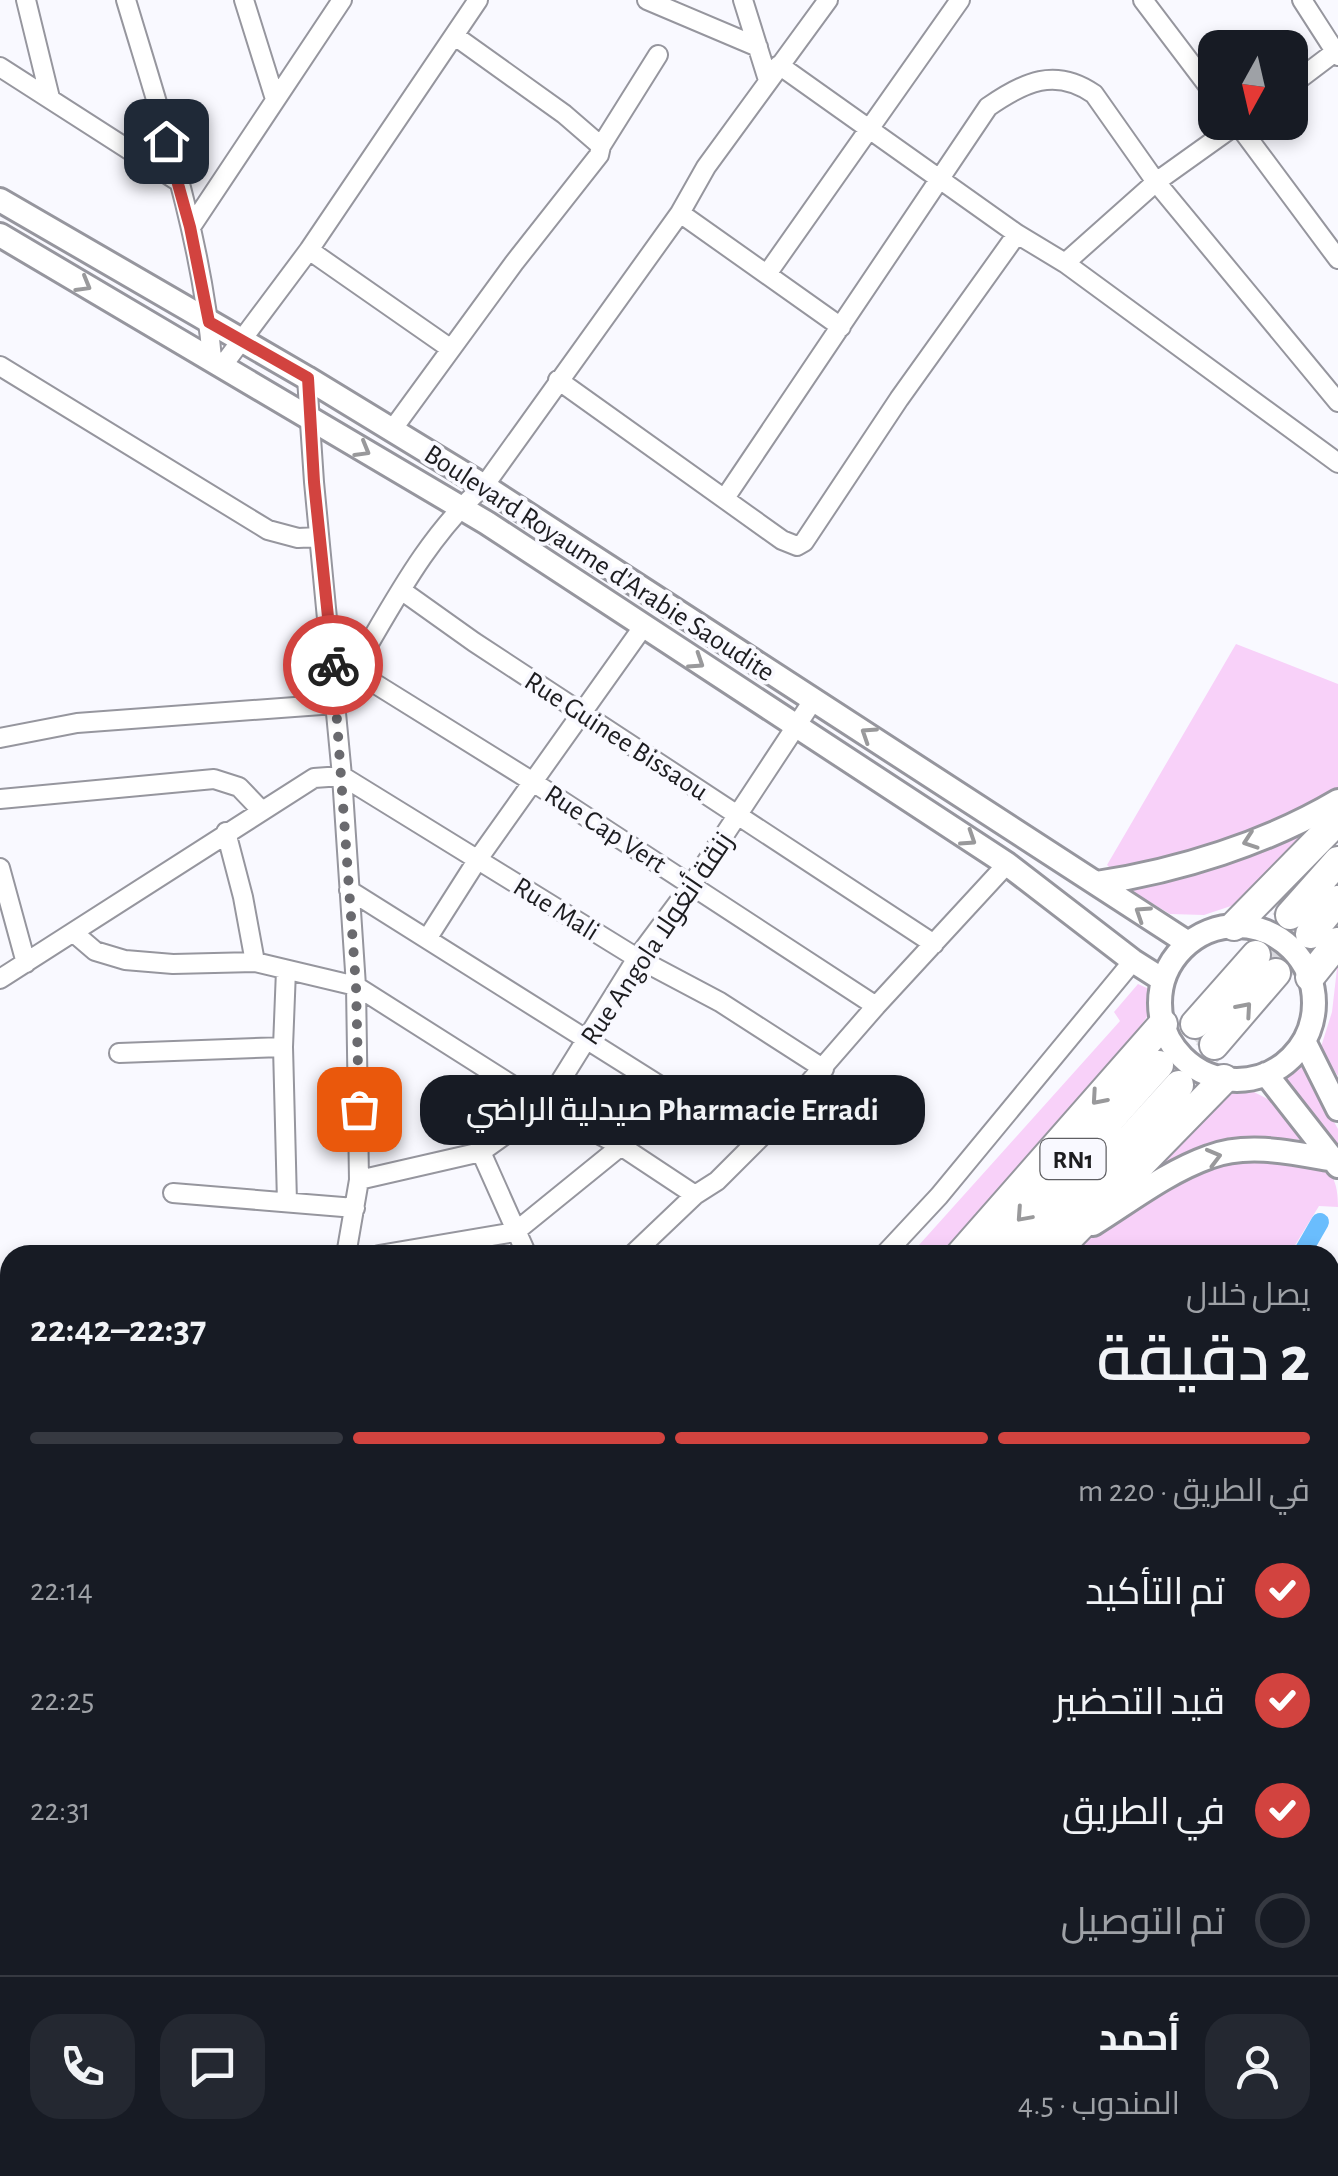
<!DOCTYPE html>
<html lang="ar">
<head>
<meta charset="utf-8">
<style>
  body { margin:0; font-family:"Alegreya Sans",Cairo,sans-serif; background:#242831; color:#f1f3f6; direction:rtl; height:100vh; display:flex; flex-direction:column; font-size:38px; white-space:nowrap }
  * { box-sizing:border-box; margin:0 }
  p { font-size:32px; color:#9ea1a6 }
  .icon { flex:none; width:55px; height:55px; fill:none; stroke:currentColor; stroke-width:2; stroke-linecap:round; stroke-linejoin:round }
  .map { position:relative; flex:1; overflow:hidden; direction:ltr }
  .details { position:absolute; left:0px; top:1245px; width:1340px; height:932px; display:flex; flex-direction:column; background:#171b24; border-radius:30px 30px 0 0; box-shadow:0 5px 15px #0003; direction:rtl }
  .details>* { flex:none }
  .needle { width:65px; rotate:188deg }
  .fabs { position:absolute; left:1198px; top:30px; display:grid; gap:20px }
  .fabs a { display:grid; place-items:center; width:110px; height:110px; border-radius:20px; background:#171b24; box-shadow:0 5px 15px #0003; font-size:50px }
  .pin { position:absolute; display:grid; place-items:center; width:85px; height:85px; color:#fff; margin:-42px; border-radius:20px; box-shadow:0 5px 15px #0006 }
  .courier { position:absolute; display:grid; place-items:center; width:100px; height:100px; margin:-50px; border:8px solid #d2433f; border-radius:50%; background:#fff; color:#222; box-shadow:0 2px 12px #0007 }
  .bubble { position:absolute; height:70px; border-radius:30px; background:#171b24; box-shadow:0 5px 15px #0003; font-size:32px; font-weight:600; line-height:70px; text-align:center; direction:rtl }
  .head em { font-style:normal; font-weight:600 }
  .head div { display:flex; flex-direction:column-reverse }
  .head { display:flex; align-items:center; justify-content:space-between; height:170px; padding:0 30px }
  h1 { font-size:65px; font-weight:600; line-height:75px }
  .bar { display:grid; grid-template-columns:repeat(4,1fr); gap:15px 10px; align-content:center; height:120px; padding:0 30px }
  .bar i { height:12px; border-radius:8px; background:#363941 }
  .bar .on { background:#d2433f }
  .bar p { grid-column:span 4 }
  .line { display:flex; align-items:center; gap:25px; padding:0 30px; border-top:2px solid #363941 }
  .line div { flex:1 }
  .round { display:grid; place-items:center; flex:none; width:105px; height:105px; border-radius:30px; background:#242831 }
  ol { padding:0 30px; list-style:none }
  li { display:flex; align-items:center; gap:30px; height:110px }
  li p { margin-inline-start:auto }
  li .icon { padding:10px; border-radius:50%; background:#d2433f; color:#fff; stroke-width:4 }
  li:last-child { color:#9ea1a6 }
  li i { width:55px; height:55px; border:5px solid #363941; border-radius:50% }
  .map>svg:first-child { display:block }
</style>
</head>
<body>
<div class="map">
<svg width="1338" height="2176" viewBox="0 0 1338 2176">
  <rect width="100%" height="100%" fill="#f9f9ff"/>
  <path fill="#f8d1f9" d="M1236,644L1338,684V803L1249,900L1204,915L1170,914L1138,895L1107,865Z
    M1338,960V1076L1320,1050L1332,1012Z
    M1138,984L1149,989L1152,1009L1127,1047L949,1255H910L1120,1021L1114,1012Z
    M1303,1066L1338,1129V1149L1314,1113L1283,1079Z
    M1254,1092L1279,1105L1306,1140L1230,1137L1178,1162L1098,1212L1227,1093Z
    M1216,1158L1319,1159C1334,1175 1338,1185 1338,1207L1319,1206L1289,1255H1067L1131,1203Z"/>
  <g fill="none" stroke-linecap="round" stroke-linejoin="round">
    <path stroke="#6abdfd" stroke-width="18" d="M1301,1255L1320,1222"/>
    <path stroke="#d8d8de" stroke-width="28" stroke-dasharray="28 14" stroke-linecap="butt" d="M1256,955L1290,915
      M1276,973L1310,934
      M1159,1065L1195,1024
      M1179,1085L1214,1045"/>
    <g stroke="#96969e" stroke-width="18">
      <path id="pedestrian" d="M1330,2091L1338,2083
        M1250,2176L1258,2168
        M1332,2176L1338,2169"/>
    </g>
    <g stroke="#96969e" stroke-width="22">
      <path id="minor" d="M26,0L50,98
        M126,0C161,117 202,237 212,359
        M244,0L275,99
        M647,0L758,47
        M743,0L768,80
        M1143,0L1215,95
        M1302,0L1338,56
        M455,36L564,114L601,146
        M779,65L1017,234L1065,263L1338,463
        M0,67L176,180
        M1290,86L1335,52
        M1236,122L1338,259
        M680,213L841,327
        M191,227L342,0
        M309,250L451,349
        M1065,263L1156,182L1240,122
        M767,274L960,0
        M223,365L309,250L478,0
        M0,366L268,530L298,538L319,537
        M307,378L314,482L342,776L356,986L359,1180L346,1255
        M558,380L782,540L797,546L804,542L899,399L1017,234
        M392,430L514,263L599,155L601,146L658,55
        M725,498L988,107C1024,82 1055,67 1094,94L1156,182L1338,402
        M401,590L474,642L934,944
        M345,665L533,782L876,1006
        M353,671C392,606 426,537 484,486L680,213L706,167L828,0
        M0,738L77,723L335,704
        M0,799L214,779L239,787L261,810
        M226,832L243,897L255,962
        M0,868L26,963
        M349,890L670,1092L757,1141
        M74,933L95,951L125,960L173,964L255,962L356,986L545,1106L621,1146L695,1195
        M427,939L478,859L643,627
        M286,970L283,1047L287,1202
        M0,979L314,778L342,776L637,958L720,1002L824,1069
        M119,1053L283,1047
        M481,1152L527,1255
        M359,1180L481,1152L545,1106L637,958L692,884L814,699
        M173,1193L355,1208
        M379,1255L515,1232L621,1146
        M632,1255L695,1195L717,1181L768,1130L876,1006L1007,864
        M884,1255L939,1196L1133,961
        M1330,1565L1338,1558
        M0,1752L10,1754
        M1330,1807L1338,1800
        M1330,1846L1338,1853
        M1330,1978L1338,1981
        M0,1986L10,1987
        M1330,2008L1338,1998
        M0,2110L10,2112
        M76,2168L79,2176
        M712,2168L714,2176
        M814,2168L816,2176
        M1028,2168L1035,2176
        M1229,2168L1233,2176
        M912,2176L921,2168
        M1187,2176L1194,2168"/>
    </g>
    <g stroke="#96969e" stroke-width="28">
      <path id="secondary" d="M0,200L307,378L484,486L1188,943
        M0,235L487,523L1007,864L1133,961L1163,980
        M1097,883C1178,871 1267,843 1338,801
        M1160 1003a77 77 0 1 1 154 0a77 77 0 1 1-154 0Z
        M1304,1041L1338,1109
        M1266,1074L1338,1166
        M1093,1224C1130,1201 1167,1172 1209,1157C1248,1142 1294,1153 1334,1160"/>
    </g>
    <g stroke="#96969e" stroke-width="32">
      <path id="trunk" d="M1290,915L1338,861
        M1234,926L1338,820
        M1310,934L1338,900
        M1310,977L1338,942
        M1195,1024L1256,955
        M1214,1045L1276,973
        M960,1255L1163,1024
        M988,1255L1159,1065
        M1025,1255L1179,1085
        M1052,1255L1224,1079
        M0,1547H10
        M0,1568H10"/>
    </g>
    <use href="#pedestrian" stroke="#fff" stroke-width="12"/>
    <use href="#minor" stroke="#fff" stroke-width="18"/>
    <use href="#secondary" stroke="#fff" stroke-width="22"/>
    <use href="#trunk" stroke="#fff" stroke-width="28"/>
  </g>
  <defs><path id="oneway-chevron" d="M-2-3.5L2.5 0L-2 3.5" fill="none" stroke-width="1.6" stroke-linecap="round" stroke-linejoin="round" transform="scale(2.5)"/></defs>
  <g stroke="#99999b">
    <use href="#oneway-chevron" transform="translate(84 285) rotate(30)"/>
    <use href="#oneway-chevron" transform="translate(363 450) rotate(30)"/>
    <use href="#oneway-chevron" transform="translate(697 662) rotate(33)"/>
    <use href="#oneway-chevron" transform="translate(868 734) rotate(-147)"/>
    <use href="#oneway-chevron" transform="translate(969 839) rotate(33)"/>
    <use href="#oneway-chevron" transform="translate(1250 841) rotate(161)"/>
    <use href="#oneway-chevron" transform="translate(1142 913) rotate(-147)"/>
    <use href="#oneway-chevron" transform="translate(1245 1009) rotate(-49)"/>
    <use href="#oneway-chevron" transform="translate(1098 1098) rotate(131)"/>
    <use href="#oneway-chevron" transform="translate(1214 1157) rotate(-15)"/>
    <use href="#oneway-chevron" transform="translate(1023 1215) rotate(132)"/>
  </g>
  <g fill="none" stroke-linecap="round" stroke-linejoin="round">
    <path stroke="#6a6a6e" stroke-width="10" stroke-dasharray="0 18" d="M333,665L356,986L359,1109"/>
    <path stroke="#d2433f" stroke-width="12" d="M166,141L190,227L209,322L308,378L314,482L333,665"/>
  </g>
  <g text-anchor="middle" stroke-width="8" stroke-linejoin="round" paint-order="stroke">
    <rect fill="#f9f9ff" stroke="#5f5f63" stroke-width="2.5" x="1040.5" y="1139" width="65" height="40" rx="8"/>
    <g font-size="25" font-weight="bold" fill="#1d1d20">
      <text x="1073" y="1168">RN1</text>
    </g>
    <g font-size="28" fill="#1d1d20" stroke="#f9f9ff">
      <text transform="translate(600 562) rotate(33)" y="10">Boulevard Royaume d'Arabie Saoudite</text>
      <text transform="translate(617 735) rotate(33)" y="10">Rue Guinee Bissaou</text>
      <text transform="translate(606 828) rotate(33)" y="10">Rue Cap Vert</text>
      <text transform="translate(557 908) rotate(32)" y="10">Rue Mali</text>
      <text transform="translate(656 938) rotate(-56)" y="10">Rue Angola زنقة أنغولا</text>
    </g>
  </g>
</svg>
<div class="fabs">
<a><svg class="needle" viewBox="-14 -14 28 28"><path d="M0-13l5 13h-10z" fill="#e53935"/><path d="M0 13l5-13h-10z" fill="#9ea1a6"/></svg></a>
</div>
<div class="pin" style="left:359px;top:1109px;background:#ea580c"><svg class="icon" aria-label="bag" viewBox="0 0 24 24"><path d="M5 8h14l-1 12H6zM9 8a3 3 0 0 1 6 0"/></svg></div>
<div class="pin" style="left:166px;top:141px;background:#1f2937"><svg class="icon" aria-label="home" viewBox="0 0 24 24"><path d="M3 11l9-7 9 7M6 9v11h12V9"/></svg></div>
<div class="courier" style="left:333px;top:665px"><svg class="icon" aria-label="bike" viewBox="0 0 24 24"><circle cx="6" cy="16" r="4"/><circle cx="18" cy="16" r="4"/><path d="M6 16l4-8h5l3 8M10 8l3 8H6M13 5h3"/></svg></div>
<div class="bubble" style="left:420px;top:1075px;width:505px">Pharmacie Erradi صيدلية الراضي</div>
<section class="details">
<div class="head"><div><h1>2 دقيقة</h1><p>يصل خلال</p></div><em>22:37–22:42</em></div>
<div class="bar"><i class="on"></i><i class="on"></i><i class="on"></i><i></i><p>في الطريق · 220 m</p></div>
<ol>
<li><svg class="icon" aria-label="check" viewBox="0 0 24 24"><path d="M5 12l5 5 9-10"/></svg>تم التأكيد<p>22:14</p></li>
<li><svg class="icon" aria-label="check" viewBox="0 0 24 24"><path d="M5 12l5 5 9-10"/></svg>قيد التحضير<p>22:25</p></li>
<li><svg class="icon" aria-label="check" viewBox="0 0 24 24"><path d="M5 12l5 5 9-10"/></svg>في الطريق<p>22:31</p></li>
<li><i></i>تم التوصيل</li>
</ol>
<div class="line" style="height:180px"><a class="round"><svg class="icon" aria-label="person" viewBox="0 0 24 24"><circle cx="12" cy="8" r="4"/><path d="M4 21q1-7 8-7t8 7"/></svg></a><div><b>أحمد</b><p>المندوب · 4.5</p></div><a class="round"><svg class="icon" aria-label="chat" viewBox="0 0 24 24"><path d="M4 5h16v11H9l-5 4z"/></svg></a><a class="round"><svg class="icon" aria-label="phone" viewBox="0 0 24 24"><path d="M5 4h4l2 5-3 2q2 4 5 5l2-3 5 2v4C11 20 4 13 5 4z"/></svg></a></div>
</section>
</div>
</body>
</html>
